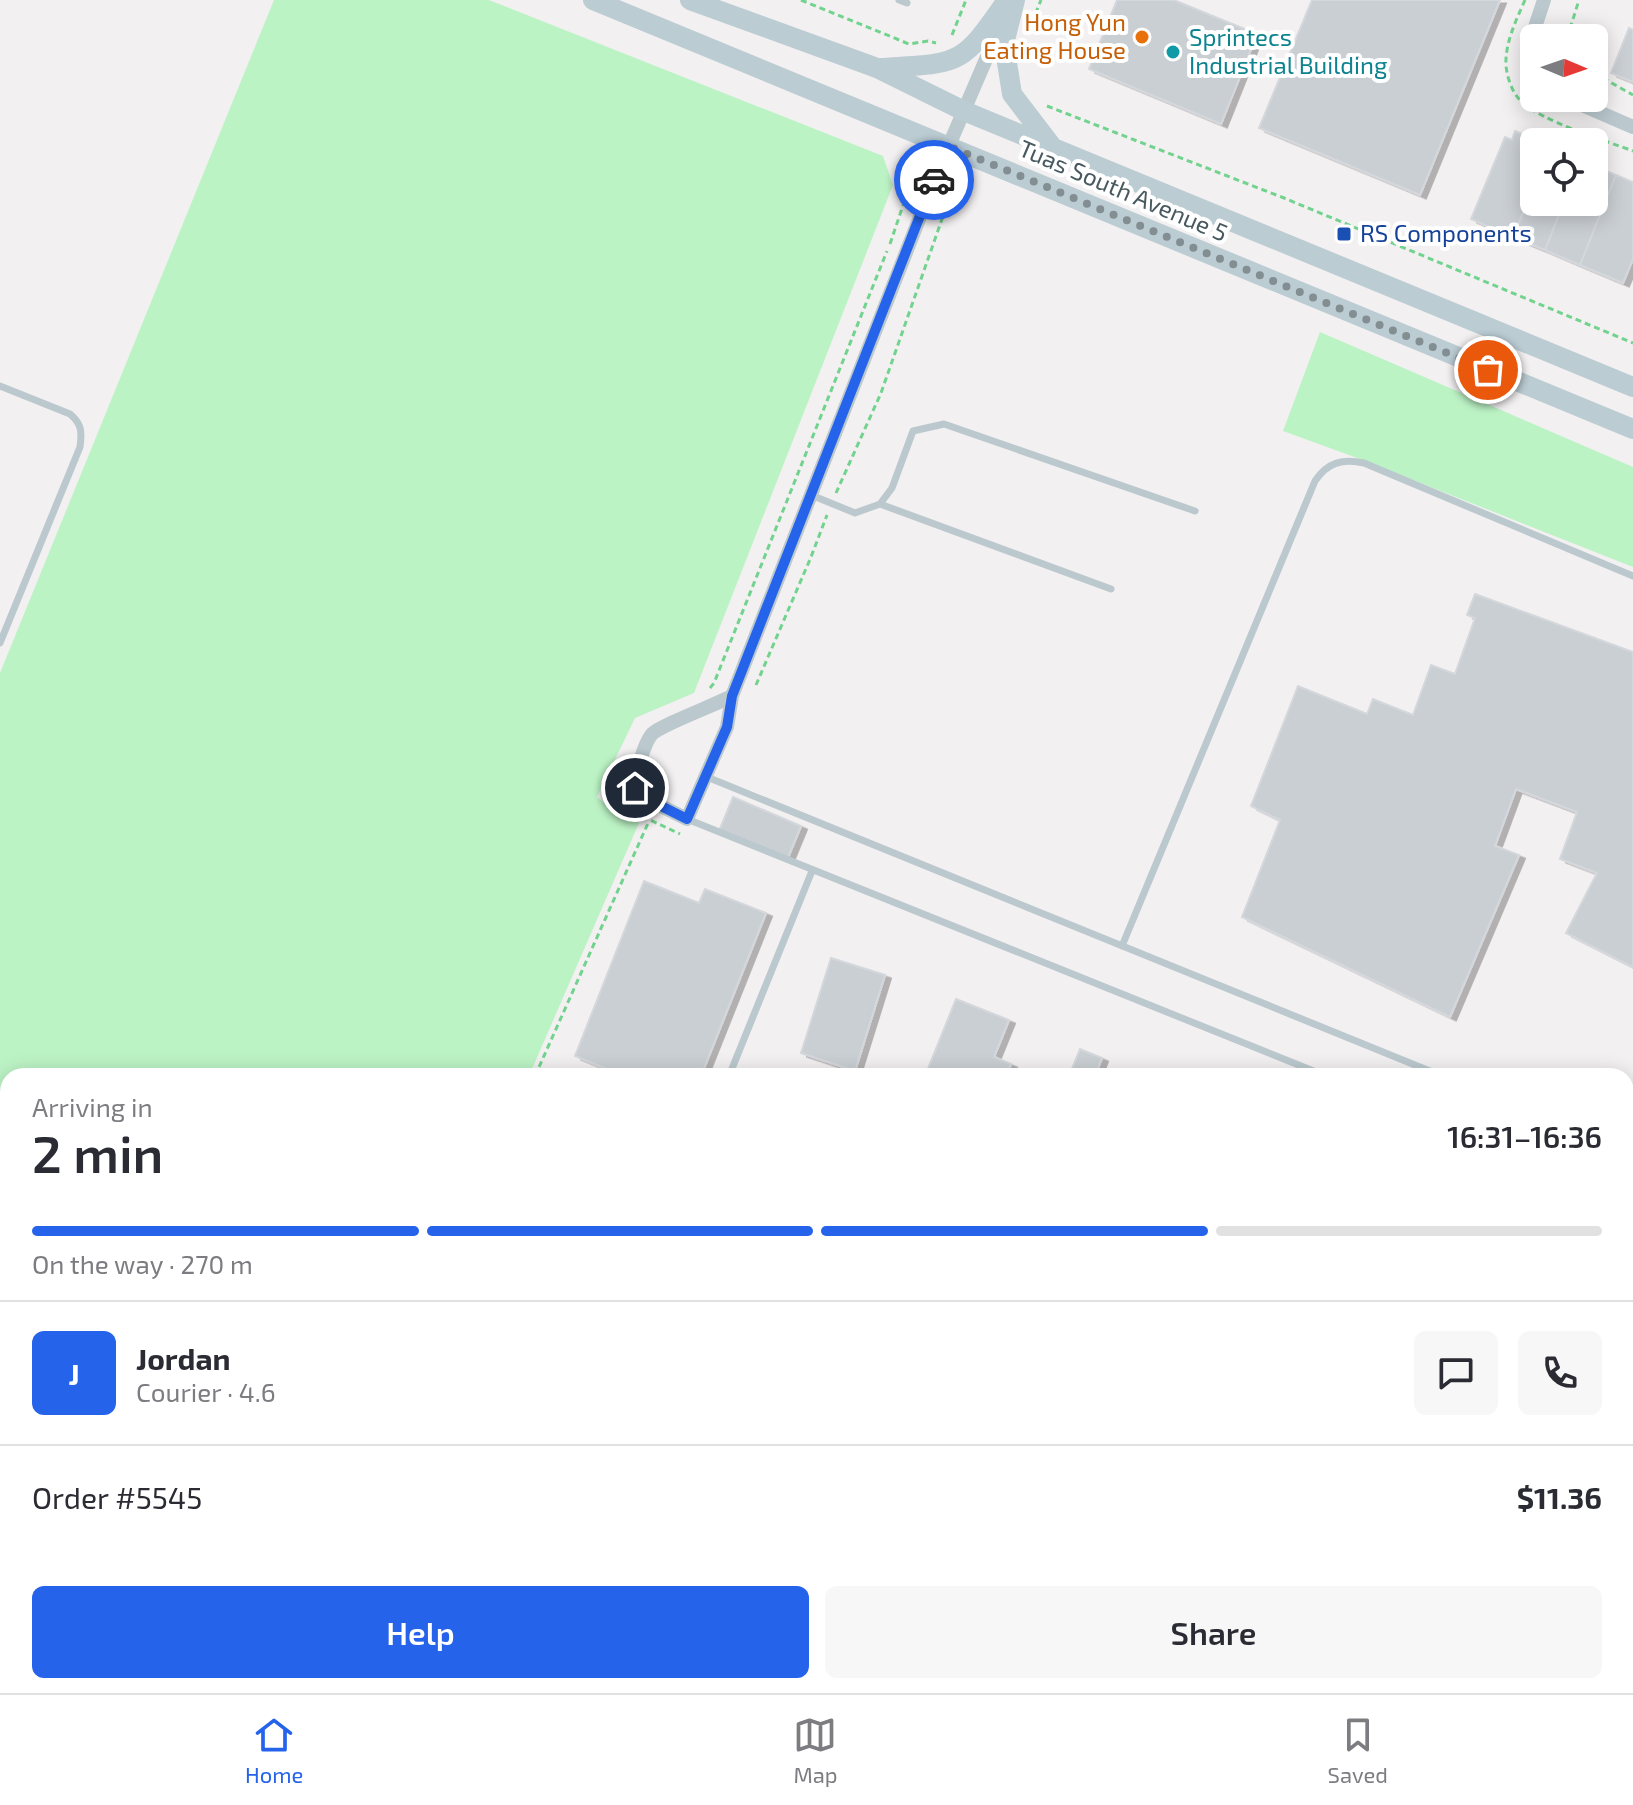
<!DOCTYPE html>
<html lang="en">
<head>
<meta charset="utf-8">
<style>
  body { margin:0; font-family:"Exo 2",sans-serif; background:#f7f7f7; color:#2b2b33; height:100vh; display:flex; flex-direction:column; font-size:30px; white-space:nowrap }
  * { box-sizing:border-box; margin:0 }
  p { font-size:26px; color:#7c7c81 }
  .icon { flex:none; width:44px; height:44px; fill:none; stroke:currentColor; stroke-width:2; stroke-linecap:round; stroke-linejoin:round }
  .map { position:relative; flex:1; overflow:hidden }
  .drawer { position:absolute; left:0px; top:1068px; width:1634px; height:626px; display:flex; flex-direction:column; background:#fff; border-radius:24px 24px 0 0; box-shadow:0 4px 20px #0003 }
  .drawer>* { flex:none }
  .needle { width:52px; rotate:92deg }
  .buttons { position:absolute; left:1520px; top:24px; display:grid; gap:16px }
  .buttons a { display:grid; place-items:center; width:88px; height:88px; border-radius:12px; background:#fff; box-shadow:0 4px 20px #0003; font-size:40px }
  .pin { position:absolute; display:grid; place-items:center; width:68px; height:68px; color:#fff; margin:-34px; border:4px solid #fff; border-radius:50%; box-shadow:0 2px 8px #0007 }
  .courier { position:absolute; display:grid; place-items:center; width:80px; height:80px; margin:-40px; border:6px solid #2563eb; border-radius:50%; background:#fff; color:#222; box-shadow:0 2px 10px #0007 }
  .overview em { font-style:normal; font-weight:600 }
  .overview div { display:flex; flex-direction:column-reverse }
  .overview { display:flex; align-items:center; justify-content:space-between; height:136px; padding:0 32px }
  h1 { font-size:52px; font-weight:600; line-height:60px }
  .bar { display:grid; grid-template-columns:repeat(4,1fr); gap:12px 8px; align-content:center; height:96px; padding:0 32px }
  .bar i { height:10px; border-radius:6px; background:#e1e1e2 }
  .bar .on { background:#2563eb }
  .bar p { grid-column:span 4 }
  .line { display:flex; align-items:center; gap:20px; padding:0 32px; border-top:2px solid #e1e1e2 }
  .line div { flex:1 }
  .round { display:grid; place-items:center; flex:none; width:84px; height:84px; border-radius:12px; background:#f7f7f7 }
  .button { display:flex; gap:16px; margin-top:auto; padding:16px 32px }
  .button a { flex:1; height:92px; border-radius:12px; background:#2563eb; color:#fff; font-size:32px; font-weight:600; line-height:92px; text-align:center }
  .button a+a { background:#f7f7f7; color:#2b2b33 }
  .tab-bar { display:flex; justify-content:space-around; align-items:center; height:112px; border-top:2px solid #e1e1e2; background:#fff; font-size:22px; color:#7c7c81 }
  .tab-bar a { display:grid; justify-items:center; gap:4px }
  .tab-bar .on { color:#2563eb }
  .map>svg:first-child { display:block }
</style>
</head>
<body>
<div class="map">
<svg width="1633" height="1693" viewBox="0 0 1633 1693">
  <defs>
    <filter id="shadow"><feDropShadow dx="6" dy="3.5" stdDeviation="0" flood-color="#0004"/></filter>
  </defs>
  <rect width="100%" height="100%" fill="#f3f0f1"/>
  <path fill="#bcf3c5" d="M274,0H489L883,156L893,185L694,693L635,718L597,797L614,810L639,823L529,1076H8V1235L0,1231V673Z
    M1320,332L1633,467V567L1360,459L1283,431Z"/>
  <path fill="#86f2f2" d="M1633,1475V1693H1358L1367,1686H1626V1481Z"/>
  <path fill="#cacfd3" stroke="#d4d8dc" stroke-width="2" filter="url(#shadow)" d="M1117,0H1174L1257,34L1221,124L1089,69Z
    M1312,0H1500L1420,195L1259,128Z
    M1629,28L1633,30V82L1611,73Z
    M1515,131L1541,142H1534V186L1513,237L1471,219L1505,137L1512,140Z
    M1594,166L1616,175L1580,265L1545,250L1564,202H1594Z
    M1616,175L1633,182V259L1623,283L1580,265Z
    M1534,186V202H1564L1545,250L1513,237Z
    M1475,594L1633,652V967L1566,933L1597,873L1560,859L1577,812L1516,789L1495,846L1519,855L1450,1017L1242,917L1280,820L1251,806L1298,686L1367,714L1373,699L1413,715L1431,665L1455,674L1475,618L1467,615Z
    M733,797L801,826L787,860L719,831Z
    M644,881L699,903L705,889L766,913L701,1076H624L575,1056Z
    M831,958L885,975L855,1071L801,1053Z
    M956,999L1009,1020L994,1057L1011,1064L1006,1076H925Z
    M1080,1049L1102,1058L1095,1076H1069Z"/>
  <g fill="none" stroke-linecap="round" stroke-linejoin="round">
    <path stroke="#72d38e" stroke-width="3" stroke-dasharray="6 4" stroke-linecap="butt" d="M801,0L909,44L928,41L936,43
      M1525,0C1517,18 1507,39 1506,59C1505,72 1511,91 1520,100C1540,121 1604,140 1633,151
      M1028,32L1041,0
      M952,35L966,0
      M1567,38L1579,0
      M1594,73L1633,95
      M1047,106L1284,198L1633,343
      M890,244L918,161
      M836,493L881,393L948,202L962,182
      M756,685L811,557L827,515
      M710,688L714,683L887,251
      M618,775L617,795L622,801
      M633,812L680,834
      M535,1076L649,821
      M0,1234L8,1238
      M0,1344L8,1348
      M1626,1353L1633,1345
      M707,1686L722,1693
      M963,1686L979,1693
      M1096,1693L1118,1686
      M1278,1693L1286,1686"/>
    <path stroke="#bbc9ce" stroke-width="7" d="M899,0L907,3
      M0,386L70,414C82,424 82,432 80,447L0,643
      M811,495L855,513L880,504L892,488L913,431L944,424L1195,511
      M880,504L1111,589
      M707,777L1442,1076
      M687,819L1326,1076
      M1122,946L1315,481C1327,463 1342,458 1364,463L1633,576
      M729,1076L812,871
      M1626,1151L1633,1154
      M1626,1200L1633,1203"/>
    <path stroke="#bbc9ce" stroke-width="14" d="M1534,69L1529,45L1544,0
      M1566,98L1633,127
      M732,696C715,705 661,725 652,734C645,742 643,754 639,763C635,774 633,782 637,794L687,819L727,727L732,696L938,171L1002,22"/>
    <path stroke="#bbc9ce" stroke-width="18" d="M1626,1265L1633,1255
      M0,1269L8,1273
      M0,1315L8,1319
      M1626,1323L1633,1315
      M773,1686L788,1693
      M873,1686L887,1693
      M1167,1693L1176,1686
      M1230,1693L1239,1686"/>
    <path stroke="#bbccd3" stroke-width="20" d="M593,0L1633,429
      M690,0L877,68L964,111L1633,387
      M1015,0L1004,44L1012,94L1051,145
      M881,68C960,63 961,67 1007,0"/>
  </g>
  <g fill="none" stroke-linecap="round" stroke-linejoin="round">
    <path stroke="#838e92" stroke-width="8" stroke-dasharray="0 14.4" d="M934,180L948,146L1488,370"/>
    <path stroke="#2563eb" stroke-width="10" d="M635,788L637,794L687,819L727,727L732,696L934,180"/>
  </g>
  <circle fill="#e8710a" stroke="#fff" stroke-width="3" cx="1142" cy="37" r="8"/>
  <circle fill="#0f9aa8" stroke="#fff" stroke-width="3" cx="1173" cy="52" r="8"/>
  <rect fill="#1a4fb4" stroke="#fff" stroke-width="3" x="1336" y="226" width="16" height="16" rx="4"/>
  <g text-anchor="middle" stroke-width="8" stroke-linejoin="round" paint-order="stroke">
    <g font-size="24" fill="#c56008" stroke="#fff" text-anchor="end">
      <text x="1126" y="31">Hong Yun<tspan x="1126" dy="28">Eating House</tspan></text>
    </g>
    <g font-size="24" fill="#0d838f" stroke="#fff" text-anchor="start">
      <text x="1189" y="46">Sprintecs<tspan x="1189" dy="28">Industrial Building</tspan></text>
    </g>
    <g font-size="24" fill="#47595f" stroke="#fff">
      <text transform="translate(1123 191) rotate(23)" y="8">Tuas South Avenue 5</text>
    </g>
    <g font-size="24" fill="#164399" stroke="#fff" text-anchor="start">
      <text x="1360" y="242">RS Components</text>
    </g>
  </g>
</svg>
<div class="buttons">
<a><svg class="needle" viewBox="-14 -14 28 28"><path d="M0-13l5 13h-10z" fill="#e53935"/><path d="M0 13l5-13h-10z" fill="#7c7c81"/></svg></a>
<a><svg class="icon" aria-label="locate" viewBox="0 0 24 24"><circle cx="12" cy="12" r="6"/><path d="M12 2v4M12 18v4M2 12h4M18 12h4"/></svg></a>
</div>
<div class="pin" style="left:1488px;top:370px;background:#ea580c"><svg class="icon" aria-label="bag" viewBox="0 0 24 24"><path d="M5 8h14l-1 12H6zM9 8a3 3 0 0 1 6 0"/></svg></div>
<div class="pin" style="left:635px;top:788px;background:#1f2937"><svg class="icon" aria-label="home" viewBox="0 0 24 24"><path d="M3 11l9-7 9 7M6 9v11h12V9"/></svg></div>
<div class="courier" style="left:934px;top:180px"><svg class="icon" aria-label="car" viewBox="0 0 24 24"><path d="M5 17H2v-5l4-1 3-4h7l3 4 3 1v5h-3M9 17h6M6 11h13"/><circle cx="7" cy="17" r="2"/><circle cx="17" cy="17" r="2"/></svg></div>
<section class="drawer">
<div class="overview"><div><h1>2 min</h1><p>Arriving in</p></div><em>16:31–16:36</em></div>
<div class="bar"><i class="on"></i><i class="on"></i><i class="on"></i><i></i><p>On the way · 270 m</p></div>
<div class="line" style="height:144px"><b class="round" style="background:#2563eb;color:#fff">J</b><div><b>Jordan</b><p>Courier · 4.6</p></div><a class="round"><svg class="icon" aria-label="chat" viewBox="0 0 24 24"><path d="M4 5h16v11H9l-5 4z"/></svg></a><a class="round"><svg class="icon" aria-label="phone" viewBox="0 0 24 24"><path d="M5 4h4l2 5-3 2q2 4 5 5l2-3 5 2v4C11 20 4 13 5 4z"/></svg></a></div>
<div class="line" style="height:104px"><div>Order #5545</div><b>$11.36</b></div>
<div class="button"><a>Help</a><a>Share</a></div>
</section>
</div>
<nav class="tab-bar">
<a class="on"><svg class="icon" aria-label="home" viewBox="0 0 24 24"><path d="M3 11l9-7 9 7M6 9v11h12V9"/></svg>Home</a>
<a><svg class="icon" aria-label="map" viewBox="0 0 24 24"><path d="M3 6l6-2 6 2 6-2v14l-6 2-6-2-6 2zM9 4v14M15 6v14"/></svg>Map</a>
<a><svg class="icon" aria-label="saved" viewBox="0 0 24 24"><path d="M7 4h10v16l-5-4-5 4z"/></svg>Saved</a>
</nav>
</body>
</html>
